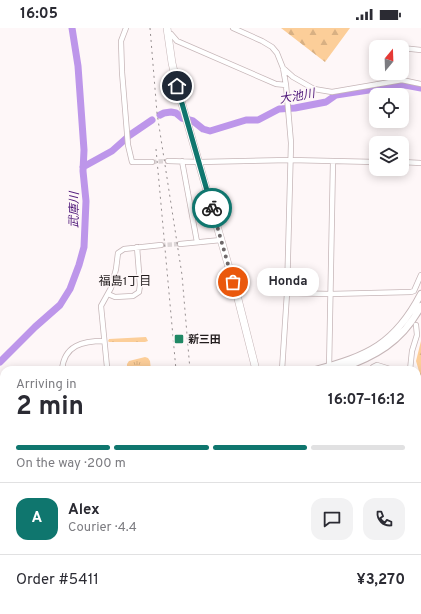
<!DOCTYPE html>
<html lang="en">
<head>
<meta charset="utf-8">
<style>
  body { margin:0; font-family:Overpass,"Noto Sans JP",sans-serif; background:#f2f2f3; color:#2b2b33; height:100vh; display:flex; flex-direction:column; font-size:15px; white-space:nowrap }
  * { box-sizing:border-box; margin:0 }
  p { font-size:13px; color:#7c7c81 }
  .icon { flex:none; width:22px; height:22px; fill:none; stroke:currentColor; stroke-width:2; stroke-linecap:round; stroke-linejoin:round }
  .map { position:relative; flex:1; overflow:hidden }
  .details { position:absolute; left:0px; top:338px; width:421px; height:248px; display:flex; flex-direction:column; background:#fff; border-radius:12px 12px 0 0; box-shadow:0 2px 10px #0003 }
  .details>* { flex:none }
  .needle { width:26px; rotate:19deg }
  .fabs { position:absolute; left:369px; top:12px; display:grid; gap:8px }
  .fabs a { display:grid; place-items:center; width:40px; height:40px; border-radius:8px; background:#fff; box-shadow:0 2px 10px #0003; font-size:20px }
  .pin { position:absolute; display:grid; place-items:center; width:34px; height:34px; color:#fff; margin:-17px; border:2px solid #fff; border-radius:50%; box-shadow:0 1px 4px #0007 }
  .courier { position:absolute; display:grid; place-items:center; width:40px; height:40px; margin:-20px; border:3px solid #0f766e; border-radius:50%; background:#fff; color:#222; box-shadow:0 1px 5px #0007 }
  .bubble { position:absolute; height:28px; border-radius:12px; background:#fff; box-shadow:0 2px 10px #0003; font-size:13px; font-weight:700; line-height:28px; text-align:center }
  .summary em { font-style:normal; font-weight:700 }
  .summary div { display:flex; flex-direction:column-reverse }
  .summary { display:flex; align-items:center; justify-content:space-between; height:68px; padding:0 16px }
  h1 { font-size:26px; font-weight:700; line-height:30px }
  .bar { display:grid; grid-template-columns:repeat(4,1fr); gap:6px 4px; align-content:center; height:48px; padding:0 16px }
  .bar i { height:5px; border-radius:3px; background:#e1e1e2 }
  .bar .on { background:#0f766e }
  .bar p { grid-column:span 4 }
  .line { display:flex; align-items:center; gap:10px; padding:0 16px; border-top:1px solid #e1e1e2 }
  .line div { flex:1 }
  .round { display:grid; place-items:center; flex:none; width:42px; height:42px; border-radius:12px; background:#f2f2f3 }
  .status { display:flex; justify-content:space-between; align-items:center; height:28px; padding:0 20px; background:#fff; direction:ltr }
  .status svg { height:11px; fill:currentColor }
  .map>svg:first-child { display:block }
</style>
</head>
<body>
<div class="status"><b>16:05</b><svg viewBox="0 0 49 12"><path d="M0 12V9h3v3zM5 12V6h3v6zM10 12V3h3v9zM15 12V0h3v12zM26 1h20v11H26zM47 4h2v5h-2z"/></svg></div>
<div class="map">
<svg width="421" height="586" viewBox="0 0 421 586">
  <defs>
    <pattern id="grass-tufts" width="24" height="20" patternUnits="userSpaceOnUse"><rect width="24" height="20" fill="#fcce99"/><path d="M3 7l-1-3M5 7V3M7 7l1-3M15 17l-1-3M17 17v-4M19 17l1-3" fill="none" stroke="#d8b083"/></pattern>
    <pattern id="forest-firs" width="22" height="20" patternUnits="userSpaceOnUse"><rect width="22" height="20" fill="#fcce99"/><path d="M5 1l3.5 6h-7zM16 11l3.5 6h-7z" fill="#d8b083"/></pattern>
  </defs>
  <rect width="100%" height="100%" fill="#fef7f8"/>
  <path fill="url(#grass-tufts)" d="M146,309L148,313L145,314H109L108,313L109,311Z
    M145,329L148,330L150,333L151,342H127V336L129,333Z"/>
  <path fill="url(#forest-firs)" d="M281,0H350L325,34Z
    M421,313V350L416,333Z"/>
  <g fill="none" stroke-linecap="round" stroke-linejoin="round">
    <path stroke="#bd96ea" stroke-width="7" d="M160,87L164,85L171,84L176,85L182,90L193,93L203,101L210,103L246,92H258L279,81L295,80L326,74L336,67L395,58L405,57L421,60
      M83,139L112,123L130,107L152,92
      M0,334L35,299L60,277L70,261L79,237L84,219L86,173L83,143L84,122L78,38L72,0"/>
    <path stroke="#ddd6d7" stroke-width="4.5" stroke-dasharray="4.5 2" stroke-linecap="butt" d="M152,134L168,133
      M161,217L180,216"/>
    <g stroke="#c6b6b8" stroke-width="6">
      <path id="minor" d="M126,0L121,13L122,44L128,117L132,134H152
        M233,0L262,13L272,19L277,25L283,40L286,57L291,115L287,265L282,342
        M167,5L171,6L177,13L276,56L286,57
        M402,20L421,22
        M283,40L293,49L314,61L332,64L402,52L421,56
        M402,45V52
        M168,133L199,134L290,132L376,134
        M182,133L197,214
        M402,134L421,135
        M180,216L221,212
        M287,265L330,266L411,264L414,263L421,247
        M108,266L115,269L133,268L139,264L140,257L137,219
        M107,339L101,278L111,260L116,241L118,225L124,221L161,217
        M62,342C64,317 83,313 104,313
        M329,342L333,133
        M373,342V339L377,337L393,342
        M410,342L412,323L417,307L416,297
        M0,374H4
        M0,379L4,380
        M417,402H421
        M0,410H4
        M0,486L4,485
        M0,562H4
        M79,582L80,586
        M191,582L192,586
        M326,586V582"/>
    </g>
    <g stroke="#c6b6b8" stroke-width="8">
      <path id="major" d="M315,342C368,328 395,316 421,266
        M337,342C375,329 402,314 421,278"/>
    </g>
    <g stroke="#c6b6b8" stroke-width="8">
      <path id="highway" d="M167,0L172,35L180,69L238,271L256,342
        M282,586V582"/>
    </g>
    <use href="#minor" stroke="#fff" stroke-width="4.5"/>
    <use href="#major" stroke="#fff" stroke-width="6"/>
    <use href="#highway" stroke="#fff" stroke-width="7"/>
    <path stroke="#968f90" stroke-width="1" stroke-dasharray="2 4" stroke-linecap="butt" d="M150,0L157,85L182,247L190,342
      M156,121L176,342
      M202,582V586"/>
  </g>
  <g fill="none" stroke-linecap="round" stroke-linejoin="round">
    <path stroke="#6f696a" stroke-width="4" stroke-dasharray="0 7.2" d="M212,180L233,254"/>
    <path stroke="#0f766e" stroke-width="5" d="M177,58L212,180"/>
  </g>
  <rect fill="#208865" stroke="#fef7f8" stroke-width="1.5" x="174" y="306" width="10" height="10" rx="2"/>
  <g text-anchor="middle" stroke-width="3" stroke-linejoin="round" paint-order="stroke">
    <g font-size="11" font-weight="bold" fill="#221c1d" stroke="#fef7f8" text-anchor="start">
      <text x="188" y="315">新三田</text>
    </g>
    <g font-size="12" font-style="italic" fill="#4e1779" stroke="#fef7f8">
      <text transform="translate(297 68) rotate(-10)" y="4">大池川</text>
      <text transform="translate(74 182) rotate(-89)" y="4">武庫川</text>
    </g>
    <g font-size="12" fill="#221c1d" stroke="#fef7f8">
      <text x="125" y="257">福島1丁目</text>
    </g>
  </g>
</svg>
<div class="fabs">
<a><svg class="needle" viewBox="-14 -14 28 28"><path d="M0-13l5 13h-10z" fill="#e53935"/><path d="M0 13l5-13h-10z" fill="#7c7c81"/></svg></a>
<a><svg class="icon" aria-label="locate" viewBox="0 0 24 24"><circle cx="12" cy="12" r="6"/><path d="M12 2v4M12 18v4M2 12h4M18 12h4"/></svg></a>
<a><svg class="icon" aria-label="layers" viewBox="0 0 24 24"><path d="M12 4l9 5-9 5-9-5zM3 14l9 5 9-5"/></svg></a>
</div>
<div class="pin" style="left:233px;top:254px;background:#ea580c"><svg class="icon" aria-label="bag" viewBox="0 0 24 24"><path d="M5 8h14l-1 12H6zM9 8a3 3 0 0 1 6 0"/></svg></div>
<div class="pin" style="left:177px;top:58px;background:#1f2937"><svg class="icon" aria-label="home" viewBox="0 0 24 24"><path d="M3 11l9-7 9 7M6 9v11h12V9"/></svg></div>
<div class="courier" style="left:212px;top:180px"><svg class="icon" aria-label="bike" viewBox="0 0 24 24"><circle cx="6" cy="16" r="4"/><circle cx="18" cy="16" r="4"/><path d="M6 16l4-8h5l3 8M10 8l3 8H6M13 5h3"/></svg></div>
<div class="bubble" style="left:257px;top:240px;width:62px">Honda</div>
<section class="details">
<div class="summary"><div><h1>2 min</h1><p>Arriving in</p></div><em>16:07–16:12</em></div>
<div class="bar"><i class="on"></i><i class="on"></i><i class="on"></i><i></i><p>On the way · 200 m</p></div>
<div class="line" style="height:72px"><b class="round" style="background:#0f766e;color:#fff">A</b><div><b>Alex</b><p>Courier · 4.4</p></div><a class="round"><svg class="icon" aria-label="chat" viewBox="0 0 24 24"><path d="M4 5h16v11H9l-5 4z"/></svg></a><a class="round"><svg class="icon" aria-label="phone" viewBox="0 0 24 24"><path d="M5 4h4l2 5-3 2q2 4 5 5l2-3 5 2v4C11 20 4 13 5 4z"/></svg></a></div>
<div class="line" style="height:52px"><div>Order #5411</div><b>¥3,270</b></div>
</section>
</div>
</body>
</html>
